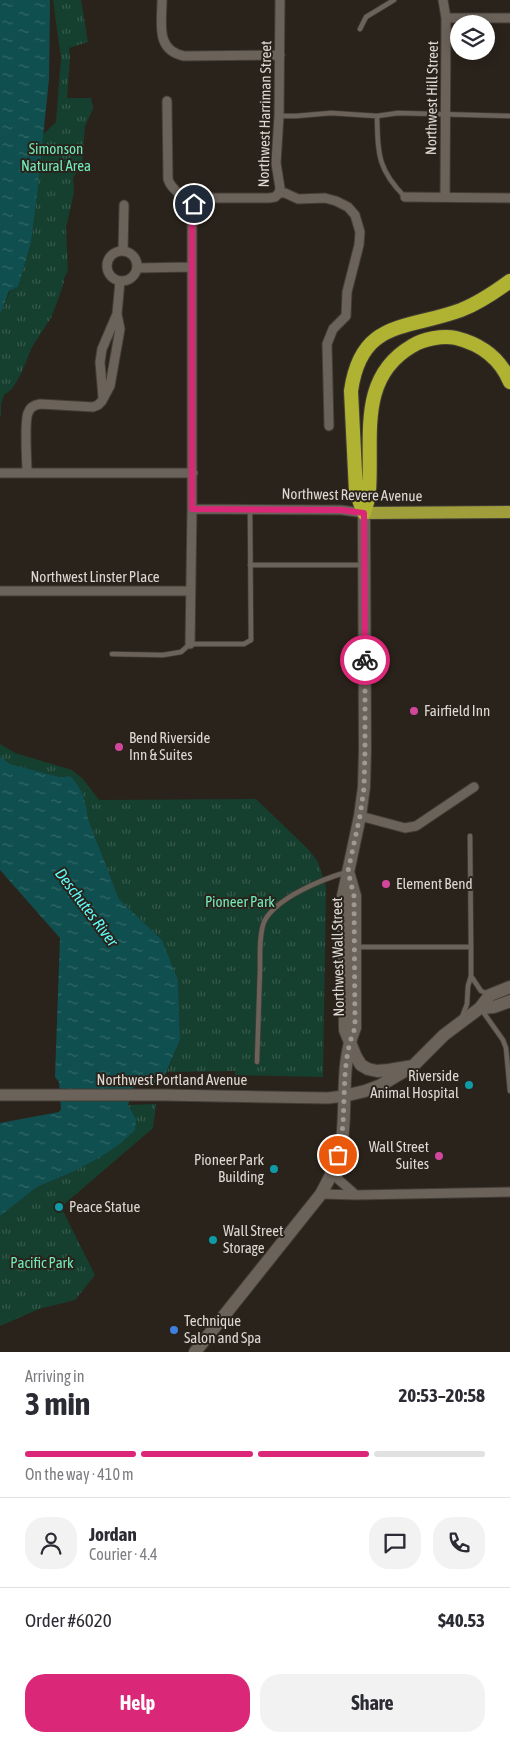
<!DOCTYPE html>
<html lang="en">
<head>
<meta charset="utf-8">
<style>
  body { margin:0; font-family:"Asap Condensed",sans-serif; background:#f2f2f3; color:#2b2b33; height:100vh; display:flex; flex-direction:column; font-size:19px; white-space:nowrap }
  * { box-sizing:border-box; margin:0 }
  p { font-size:16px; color:#7c7c81 }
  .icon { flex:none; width:28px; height:28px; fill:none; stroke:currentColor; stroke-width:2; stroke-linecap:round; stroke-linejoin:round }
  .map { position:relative; height:1352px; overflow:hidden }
  .panel { display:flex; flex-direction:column; background:#fff; flex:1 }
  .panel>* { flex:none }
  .fabs { position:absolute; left:450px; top:15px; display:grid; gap:10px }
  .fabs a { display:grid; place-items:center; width:45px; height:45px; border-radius:50%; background:#fff; box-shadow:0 2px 12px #0003; font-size:25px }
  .pin { position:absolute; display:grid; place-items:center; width:42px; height:42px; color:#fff; margin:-21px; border:2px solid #fff; border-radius:50%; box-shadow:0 1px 5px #0007 }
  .courier { position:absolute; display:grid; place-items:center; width:50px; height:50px; margin:-25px; border:4px solid #db2777; border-radius:50%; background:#fff; color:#222; box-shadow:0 1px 6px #0007 }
  .summary em { font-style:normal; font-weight:700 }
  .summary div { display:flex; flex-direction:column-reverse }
  .summary { display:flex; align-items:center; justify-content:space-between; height:85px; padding:0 25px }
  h1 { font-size:32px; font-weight:700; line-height:38px }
  .bar { display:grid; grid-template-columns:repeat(4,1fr); gap:8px 5px; align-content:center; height:60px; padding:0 25px }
  .bar i { height:6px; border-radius:4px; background:#e1e1e2 }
  .bar .on { background:#db2777 }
  .bar p { grid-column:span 4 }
  .line { display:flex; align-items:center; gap:12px; padding:0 25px; border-top:1px solid #e1e1e2 }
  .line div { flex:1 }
  .round { display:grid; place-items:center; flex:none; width:52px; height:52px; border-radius:20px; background:#f2f2f3 }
  .cta { display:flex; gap:10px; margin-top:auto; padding:10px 25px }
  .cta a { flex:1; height:58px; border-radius:20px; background:#db2777; color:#fff; font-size:20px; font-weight:700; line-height:58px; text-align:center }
  .cta a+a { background:#f2f2f3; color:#2b2b33 }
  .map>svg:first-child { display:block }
</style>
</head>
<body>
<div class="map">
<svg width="510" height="1352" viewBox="0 0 510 1352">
  <defs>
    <pattern id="park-tufts" width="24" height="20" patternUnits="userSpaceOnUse" patternTransform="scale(1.25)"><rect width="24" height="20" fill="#153f2f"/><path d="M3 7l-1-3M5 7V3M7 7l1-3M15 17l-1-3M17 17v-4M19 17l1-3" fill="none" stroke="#375a4c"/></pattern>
    <pattern id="water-ripples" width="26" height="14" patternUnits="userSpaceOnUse" patternTransform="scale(1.25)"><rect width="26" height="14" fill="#104f4f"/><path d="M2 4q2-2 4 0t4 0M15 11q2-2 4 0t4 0" fill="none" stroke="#326867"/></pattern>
  </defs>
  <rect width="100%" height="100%" fill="#2a231b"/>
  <path fill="url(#park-tufts)" d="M53,0H81L88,42L69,48L70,58L67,98H91L93,109L85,126L82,165L73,178L74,193L66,227L68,271L63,280L64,282L59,297L51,318L32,347L21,374L12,389L4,395L1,404V416H0V315L10,291L18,287L31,243L37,195V182L24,153L56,122L61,58Z
    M0,744L15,753L72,770L83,779L99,800L256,799L309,850L318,862L326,887L323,1077L235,1075V1071L167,1072L180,1040L178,980L162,940L119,899L88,819C87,805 82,786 70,776L60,777L10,764L0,756Z
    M156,1104L153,1128L61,1207L95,1275L75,1300L39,1309L0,1326V1216L37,1187L75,1171L120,1144L136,1119L128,1105Z"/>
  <path fill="url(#water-ripples)" d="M0,0H50L49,79L37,195L31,243L18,287L9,291L0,315Z
    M0,756L10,764L60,777L70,776C82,786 87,805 88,819L119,899L162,940L178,980L180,1040L162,1082L134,1085L128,1105L136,1119L135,1130L120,1144L102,1156L75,1171L37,1187L0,1216V1123L59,1112L61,1109L59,1082L55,1077L60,938L0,870Z"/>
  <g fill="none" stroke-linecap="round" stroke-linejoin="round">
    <g stroke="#433d37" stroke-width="6">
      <path id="service" d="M360,29L366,17L394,0
        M279,116H296L331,113L377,116L398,113L510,116
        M377,116C378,153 377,169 405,197
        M250,565H364
        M112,654L163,655L181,652L190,644H244L251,640L250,509
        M356,947H471L470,836
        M471,976L481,991L489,994
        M481,1009L503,1040L506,1048L510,1091
        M462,1017L467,1004L468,986L471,976V947
        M257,1062C258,1031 259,1000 260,969C260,956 259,931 265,920C278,897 323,879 347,872"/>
    </g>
    <g stroke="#433d37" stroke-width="11">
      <path id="minor" d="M162,0C162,23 155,50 184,56L280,55
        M443,0L446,18L445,197
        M446,18H510
        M167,101L168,179C171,190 185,197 194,204
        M279,193H285L298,199L325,198L336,201L348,207L355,215L360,232L359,245L347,292L346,316L333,329L327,344L329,426
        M405,197L510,198
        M107 266a15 15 0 1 1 30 0a15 15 0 1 1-30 0Z
        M123,251L124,205
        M137,268L192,267
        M103,398L100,362L102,349L117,314
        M0,473H193
        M27,473C27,461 24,422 28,413C30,407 34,405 40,404L93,407L98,405L102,401L110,386L120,329L117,314L120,281
        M192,509L341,510L364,513
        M0,591H190
        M190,644L192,509V210C194,202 197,200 205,198H269L275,197L279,193L280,188L276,163L279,116L280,0
        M360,816L405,828L416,826L474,787
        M333,1172L339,1180L356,1195
        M321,1194L356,1195L510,1192"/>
    </g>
    <g stroke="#433d37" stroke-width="13">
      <path id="tertiary" d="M0,1095H164L328,1098L344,1096"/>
    </g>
    <g stroke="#433d37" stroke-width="14">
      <path id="secondary" d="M364,513L365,750L364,787L360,816L343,896L345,1030L356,1057L361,1065L368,1069L377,1071L389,1070L413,1066
        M480,1008L494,1007L510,1001
        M344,1096L365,1091L381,1085L413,1066L444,1035L480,1008L490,995L510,987
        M195,1352L321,1194C330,1177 340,1160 342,1140C347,1103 340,1063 355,1028V896L349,875"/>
    </g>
    <g stroke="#433d37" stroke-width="14">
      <path id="primary" d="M364,513L510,512"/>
    </g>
    <g stroke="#433d37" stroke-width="16">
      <path id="trunk" d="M364,513L356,492L351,391C361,319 407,330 461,310C479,303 495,292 510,281
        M364,513C366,506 369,498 369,491C373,438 357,378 412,346C423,339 443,335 456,338C480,344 500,358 510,382"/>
    </g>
    <use href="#service" stroke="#6b635a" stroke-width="4.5"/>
    <use href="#minor" stroke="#6b635a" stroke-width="9"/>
    <use href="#tertiary" stroke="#6b635a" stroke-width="11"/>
    <use href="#secondary" stroke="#6b635a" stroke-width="12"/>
    <use href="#primary" stroke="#9f9e3b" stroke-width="12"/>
    <use href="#trunk" stroke="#b0b231" stroke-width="14"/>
  </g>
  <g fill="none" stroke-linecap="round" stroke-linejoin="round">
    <path stroke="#9e9993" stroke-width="5" stroke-dasharray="0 9" d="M338,1155C349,1114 338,1068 355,1028L354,896L348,871L360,816L364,788L365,750V660"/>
    <path stroke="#db2777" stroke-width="6" d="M194,204L192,210V509L341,510L364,513L365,660"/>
  </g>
  <g fill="#d1479c" stroke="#2a231b" stroke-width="2">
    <circle cx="414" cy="711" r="5"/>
    <circle cx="119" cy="747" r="5"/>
    <circle cx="386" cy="884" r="5"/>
    <circle cx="439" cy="1156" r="5"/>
  </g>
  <g fill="#0f9aa8" stroke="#2a231b" stroke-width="2">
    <circle cx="469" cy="1085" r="5"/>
    <circle cx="274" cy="1169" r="5"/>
    <circle cx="59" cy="1207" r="5"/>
    <circle cx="213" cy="1240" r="5"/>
  </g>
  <circle fill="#3f7fe0" stroke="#2a231b" stroke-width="2" cx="174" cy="1330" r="5"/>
  <g text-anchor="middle" stroke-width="4" stroke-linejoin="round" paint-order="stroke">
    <g font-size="15" fill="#ddd8d3" stroke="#2a231b">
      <text transform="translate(432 98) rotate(-89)" y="5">Northwest Hill Street</text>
      <text transform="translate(265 114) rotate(-89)" y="5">Northwest Harriman Street</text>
      <text transform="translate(352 495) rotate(1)" y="5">Northwest Revere Avenue</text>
      <text x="95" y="582">Northwest Linster Place</text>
      <text transform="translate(338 957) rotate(-91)" y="5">Northwest Wall Street</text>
      <text x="172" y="1085">Northwest Portland Avenue</text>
    </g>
    <g font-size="15" fill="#71eaba" stroke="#2a231b">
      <text x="56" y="154">Simonson<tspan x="56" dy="17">Natural Area</tspan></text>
      <text x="240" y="907">Pioneer Park</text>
      <text x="42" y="1268">Pacific Park</text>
    </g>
    <g font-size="15" fill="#ddd8d3" stroke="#2a231b" text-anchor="start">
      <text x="424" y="716">Fairfield Inn</text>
      <text x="129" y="743">Bend Riverside<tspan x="129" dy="17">Inn &amp; Suites</tspan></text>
      <text x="396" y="889">Element Bend</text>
      <text x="459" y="1081" text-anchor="end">Riverside<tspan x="459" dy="17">Animal Hospital</tspan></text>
      <text x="429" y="1152" text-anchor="end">Wall Street<tspan x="429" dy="17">Suites</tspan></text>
      <text x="264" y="1165" text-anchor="end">Pioneer Park<tspan x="264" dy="17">Building</tspan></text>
      <text x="69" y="1212">Peace Statue</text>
      <text x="223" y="1236">Wall Street<tspan x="223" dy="17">Storage</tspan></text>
      <text x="184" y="1326">Technique<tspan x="184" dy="17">Salon and Spa</tspan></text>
    </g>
    <g font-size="16" font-style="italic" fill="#5efcfb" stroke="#2a231b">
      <text transform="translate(87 907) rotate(53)" y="6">Deschutes River</text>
    </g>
  </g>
</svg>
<div class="fabs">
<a><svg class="icon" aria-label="layers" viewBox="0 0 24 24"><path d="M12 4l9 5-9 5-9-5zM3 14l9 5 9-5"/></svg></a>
</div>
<div class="pin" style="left:338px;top:1155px;background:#ea580c"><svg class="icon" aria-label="bag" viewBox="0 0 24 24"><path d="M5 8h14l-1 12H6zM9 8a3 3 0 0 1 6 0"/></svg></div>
<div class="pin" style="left:194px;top:204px;background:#1f2937"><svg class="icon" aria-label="home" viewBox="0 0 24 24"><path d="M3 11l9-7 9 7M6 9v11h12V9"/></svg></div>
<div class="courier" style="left:365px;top:660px"><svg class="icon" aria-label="bike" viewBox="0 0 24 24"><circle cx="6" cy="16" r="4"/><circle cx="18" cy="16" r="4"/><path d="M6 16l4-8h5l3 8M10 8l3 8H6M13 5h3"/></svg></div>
</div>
<section class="panel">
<div class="summary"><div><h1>3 min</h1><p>Arriving in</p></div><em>20:53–20:58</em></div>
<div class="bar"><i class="on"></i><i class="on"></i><i class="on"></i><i></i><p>On the way · 410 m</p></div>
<div class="line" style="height:90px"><a class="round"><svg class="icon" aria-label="person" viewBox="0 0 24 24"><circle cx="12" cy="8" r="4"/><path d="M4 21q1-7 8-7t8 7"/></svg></a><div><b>Jordan</b><p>Courier · 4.4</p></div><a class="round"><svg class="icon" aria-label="chat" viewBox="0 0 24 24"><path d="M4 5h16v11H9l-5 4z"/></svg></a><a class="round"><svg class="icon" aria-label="phone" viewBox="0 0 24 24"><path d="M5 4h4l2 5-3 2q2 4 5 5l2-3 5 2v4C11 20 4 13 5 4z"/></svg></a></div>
<div class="line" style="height:65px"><div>Order #6020</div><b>$40.53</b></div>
<div class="cta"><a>Help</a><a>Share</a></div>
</section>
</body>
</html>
